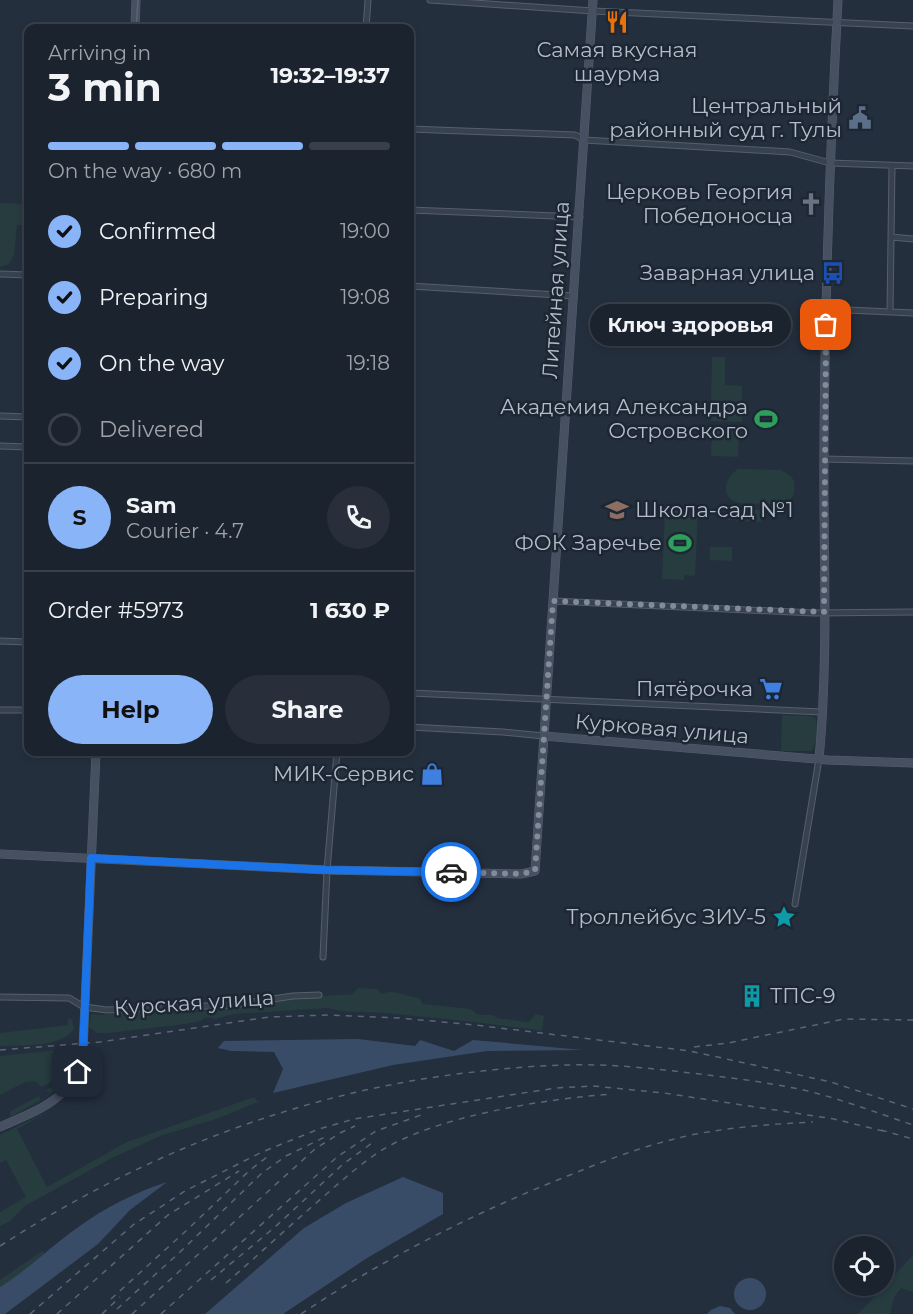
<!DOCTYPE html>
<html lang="en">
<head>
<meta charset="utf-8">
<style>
  body { margin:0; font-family:Montserrat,sans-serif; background:#282f3a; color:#f1f3f6; height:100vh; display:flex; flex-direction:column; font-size:22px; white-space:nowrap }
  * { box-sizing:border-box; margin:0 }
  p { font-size:20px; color:#a0a4aa }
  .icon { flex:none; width:33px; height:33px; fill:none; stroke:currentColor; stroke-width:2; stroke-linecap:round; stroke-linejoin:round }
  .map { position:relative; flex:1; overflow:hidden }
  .details { position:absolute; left:24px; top:24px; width:390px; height:732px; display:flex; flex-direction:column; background:#1b232e; border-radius:12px; box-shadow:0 3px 9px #0003,0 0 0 2px #39404a }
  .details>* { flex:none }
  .fabs { position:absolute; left:834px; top:1236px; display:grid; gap:12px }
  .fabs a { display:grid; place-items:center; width:60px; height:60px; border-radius:50%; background:#1b232e; box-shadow:0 3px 9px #0003,0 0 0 2px #39404a; font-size:30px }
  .pin { position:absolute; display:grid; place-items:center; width:51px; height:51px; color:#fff; margin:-26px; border-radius:12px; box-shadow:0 3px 9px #0006 }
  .courier { position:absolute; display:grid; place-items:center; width:60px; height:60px; margin:-30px; border:4px solid #1a73e8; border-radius:50%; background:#fff; color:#222; box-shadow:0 2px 8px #0007 }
  .bubble { position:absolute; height:42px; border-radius:21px; background:#1b232e; box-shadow:0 3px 9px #0003,0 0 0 2px #39404a; font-size:20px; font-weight:700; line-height:42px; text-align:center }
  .overview em { font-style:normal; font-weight:700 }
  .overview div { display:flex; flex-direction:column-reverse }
  .overview { display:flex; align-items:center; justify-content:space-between; height:102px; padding:0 24px }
  h1 { font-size:39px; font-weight:700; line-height:45px }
  .bar { display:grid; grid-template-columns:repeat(4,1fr); gap:9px 6px; align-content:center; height:72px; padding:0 24px }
  .bar i { height:8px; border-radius:4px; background:#39404a }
  .bar .active { background:#8ab4f8 }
  .bar p { grid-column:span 4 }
  .line { display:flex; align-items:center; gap:15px; padding:0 24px; border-top:2px solid #39404a }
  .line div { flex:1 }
  .round { display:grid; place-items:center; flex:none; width:63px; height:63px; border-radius:32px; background:#282f3a }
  ol { padding:0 24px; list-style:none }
  li { display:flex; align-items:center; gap:18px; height:66px }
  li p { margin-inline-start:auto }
  li .icon { padding:6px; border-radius:50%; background:#8ab4f8; color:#111; stroke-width:4 }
  li:last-child { color:#a0a4aa }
  li i { width:33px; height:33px; border:3px solid #39404a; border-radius:50% }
  .action { display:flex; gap:12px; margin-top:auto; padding:12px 24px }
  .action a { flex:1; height:69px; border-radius:36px; background:#8ab4f8; color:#111; font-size:24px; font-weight:700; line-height:69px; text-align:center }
  .action a+a { background:#282f3a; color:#f1f3f6 }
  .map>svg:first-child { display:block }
</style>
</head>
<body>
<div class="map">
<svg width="913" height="1314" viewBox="0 0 913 1314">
  <rect width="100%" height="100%" fill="#242f3e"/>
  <path fill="#263c3f" d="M0,203L28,204V237L27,225H17L14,255L9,264L0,267Z
    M712,357H725V385L742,386V402L711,401Z
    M712,405L743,407L742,422L711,421Z
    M712,426L739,428L738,457L711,456Z
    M738,469L781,470L791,476L794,481C798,504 782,504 764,504C756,503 744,505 736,502C719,495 726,477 738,469Z
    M729,507L761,510V522L728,520Z
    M665,511H698L695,576L684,575V580L662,579Z
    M710,547H732V561L710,560Z
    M782,715L810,716L815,718C819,726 817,744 811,751H781Z
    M358,988L377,989L382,994C393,988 407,997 419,998L423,1004L471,1009L478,1015H493L497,1018L528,1022L536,1014L544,1016L542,1031C489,1023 437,1018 384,1013C365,1011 346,1014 328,1008L234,1014L214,1019L206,1017L200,1021L185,1024L108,1033H97L89,1027L91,1014L101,1015L137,1011L194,1009L206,1011L212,1007L231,1008L294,998L353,994Z
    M68,1018L72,1020L74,1029C61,1048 21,1045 0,1046V1033L68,1025Z
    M68,1049L74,1052C72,1069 64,1084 50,1094L46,1090L57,1084L55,1080L42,1087L35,1081L25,1082L0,1095V1056Z
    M39,1096L41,1100L10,1117L11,1111Z
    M254,1097L258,1102L219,1118L160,1136L110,1159L25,1206L10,1221L0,1226V1212L26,1197L6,1160L0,1163V1135L55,1108L17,1129L47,1187L127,1142Z
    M42,1251L45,1253L17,1277L0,1287V1280Z
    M913,1255V1292L901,1288L894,1297L890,1314H858Z"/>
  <path fill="#394c67" d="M358,1039L415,1046L420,1040L454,1051L473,1040L583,1050L487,1051L393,1065L273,1093L283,1069L274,1052L231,1051L218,1048L224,1041Z
    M403,1177L443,1193V1214L367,1258L283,1314H205L304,1228L346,1203Z
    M167,1182L130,1210L98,1244L5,1314H0V1287C28,1270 50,1247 77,1228C104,1208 136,1192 167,1182Z
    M734 1294a16 16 0 1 1 32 0a16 16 0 1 1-32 0Z
    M720,1306L730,1308L735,1314H707L711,1310Z"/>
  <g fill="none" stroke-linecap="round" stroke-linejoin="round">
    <g stroke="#565f6c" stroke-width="7">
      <path id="street" d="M430,0L593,11L913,26
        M366,28L368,0
        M410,129L575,135L584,140L790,152L830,163L913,166
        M410,210L580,217
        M891,237L913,239
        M0,274L28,275
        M410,286L574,296
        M826,309L913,313
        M890,312L892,166
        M0,416L28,417
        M0,446L28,447
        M824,459L913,461
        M553,601L814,613L913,612
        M0,641L28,642
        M410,693L822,712
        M0,710H28
        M410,727L503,732L544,736
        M795,904L819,759
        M323,957L327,870L337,752
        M0,997L69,998L84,1007L107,1010L232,1005L293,996L319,995"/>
    </g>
    <g stroke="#565f6c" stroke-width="9">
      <path id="secondary" d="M135,28L136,0
        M544,736L828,760L913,763
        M819,759C829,655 823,550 824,445C825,297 830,148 838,0
        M0,854L327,870L521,874L535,871L593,0
        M0,1127C40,1109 75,1099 83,1050L96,752"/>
    </g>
    <use href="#street" stroke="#38414e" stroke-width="5"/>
    <use href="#secondary" stroke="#465061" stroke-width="8"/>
    <path stroke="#5a6575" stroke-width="1.5" d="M136,28L138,0"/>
    <path stroke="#5a6575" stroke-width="1.5" stroke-dasharray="6 6" stroke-linecap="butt" d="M694,1047L728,1043L844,1019L913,1020
      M0,1050L100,1042L269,1017L328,1015L399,1018L475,1025L690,1051L831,1082L913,1109
      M881,1130L913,1139
      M0,1246C144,1153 303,1091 474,1072C515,1067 557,1064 598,1065C632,1066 665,1070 699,1074C735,1078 772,1083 808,1091C843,1100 878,1113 913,1125
      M211,1280L275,1227L342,1165L372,1143
      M226,1283C256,1257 285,1230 315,1204C336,1186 356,1167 379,1152C435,1116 545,1099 612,1094
      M111,1299L187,1230L250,1170L271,1154
      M117,1309L179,1253L262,1173L286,1156L327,1136
      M30,1314L133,1225L185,1191L262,1152L319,1129L354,1119L556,1088L593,1086L664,1093L834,1119L887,1132
      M57,1314L168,1215L239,1171
      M102,1314L120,1297
      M132,1314L315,1149L340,1133L355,1126
      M161,1314L337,1157L376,1131L421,1115
      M301,1314C385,1258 476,1212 570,1175C611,1158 652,1143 696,1134C734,1127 773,1124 813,1122"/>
  </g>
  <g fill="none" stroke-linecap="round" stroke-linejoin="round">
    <path stroke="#828b98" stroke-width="6" stroke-dasharray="0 10.8" d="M451,872L521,874L535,871L553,601L824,612L826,325"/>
    <path stroke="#1a73e8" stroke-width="8" d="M78,1072L83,1050L91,858L327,870L451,872"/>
  </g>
  <defs>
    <g id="restaurant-bare" transform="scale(1.8)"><path d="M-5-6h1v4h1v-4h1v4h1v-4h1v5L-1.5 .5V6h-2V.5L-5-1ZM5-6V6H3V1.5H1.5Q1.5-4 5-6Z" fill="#e8710a" stroke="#1d2633" stroke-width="2.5" paint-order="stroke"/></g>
    <g id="civic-bare" transform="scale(1.8)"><path d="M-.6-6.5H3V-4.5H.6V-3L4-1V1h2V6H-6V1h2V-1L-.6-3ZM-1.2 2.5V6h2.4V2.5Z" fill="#5c6f8a" stroke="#1d2633" stroke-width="2.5" paint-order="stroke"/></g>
    <g id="church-bare" transform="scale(1.8)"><path d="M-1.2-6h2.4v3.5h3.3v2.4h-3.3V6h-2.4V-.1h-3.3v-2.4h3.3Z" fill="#6b7280" stroke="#1d2633" stroke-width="2.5" paint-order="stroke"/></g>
    <g id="bus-bare" transform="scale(1.8)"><path d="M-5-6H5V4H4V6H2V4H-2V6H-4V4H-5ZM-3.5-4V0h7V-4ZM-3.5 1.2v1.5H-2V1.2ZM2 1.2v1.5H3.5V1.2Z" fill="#1a4fb4" stroke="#1d2633" stroke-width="2.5" paint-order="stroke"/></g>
    <g id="stadium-bare" transform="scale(1.8)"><path d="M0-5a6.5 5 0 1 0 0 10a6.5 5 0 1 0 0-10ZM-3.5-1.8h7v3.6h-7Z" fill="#2e9e5b" stroke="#1d2633" stroke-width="2.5" paint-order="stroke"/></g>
    <g id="school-bare" transform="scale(1.8)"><path d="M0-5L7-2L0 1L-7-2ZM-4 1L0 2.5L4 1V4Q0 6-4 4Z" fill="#8d6e63" stroke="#1d2633" stroke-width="2.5" paint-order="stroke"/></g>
    <g id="supermarket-bare" transform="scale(1.8)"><path d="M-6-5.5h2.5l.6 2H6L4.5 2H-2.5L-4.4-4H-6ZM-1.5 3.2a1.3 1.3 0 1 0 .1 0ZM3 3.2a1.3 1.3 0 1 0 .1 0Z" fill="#3f7fe0" stroke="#1d2633" stroke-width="2.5" paint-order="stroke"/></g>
    <g id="shop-bare" transform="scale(1.8)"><path d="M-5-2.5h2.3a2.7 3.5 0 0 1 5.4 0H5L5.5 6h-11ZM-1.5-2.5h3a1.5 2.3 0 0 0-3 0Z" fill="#3f7fe0" stroke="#1d2633" stroke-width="2.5" paint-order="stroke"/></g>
    <g id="sight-bare" transform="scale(1.8)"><path d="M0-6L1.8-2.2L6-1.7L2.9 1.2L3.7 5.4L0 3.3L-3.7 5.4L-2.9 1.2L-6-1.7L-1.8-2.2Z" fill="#0f9aa8" stroke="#1d2633" stroke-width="2.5" paint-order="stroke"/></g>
    <g id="building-bare" transform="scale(1.8)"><path d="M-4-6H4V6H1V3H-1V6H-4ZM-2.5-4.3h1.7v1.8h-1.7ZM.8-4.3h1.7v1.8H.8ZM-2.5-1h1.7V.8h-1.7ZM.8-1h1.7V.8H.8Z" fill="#0f9aa8" stroke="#1d2633" stroke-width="2.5" paint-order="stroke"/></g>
  </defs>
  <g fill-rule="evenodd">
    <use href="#restaurant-bare" x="617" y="22"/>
    <use href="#civic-bare" x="860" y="118"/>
    <use href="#church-bare" x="811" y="204"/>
    <use href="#bus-bare" x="833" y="273"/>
    <use href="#stadium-bare" x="766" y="419"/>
    <use href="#school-bare" x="617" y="510"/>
    <use href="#stadium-bare" x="680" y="543"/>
    <use href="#supermarket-bare" x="771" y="689"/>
    <use href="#shop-bare" x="432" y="774"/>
    <use href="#sight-bare" x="784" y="917"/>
    <use href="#building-bare" x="752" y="996"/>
  </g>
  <g text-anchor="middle" stroke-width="5" stroke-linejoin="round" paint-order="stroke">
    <g font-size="21" fill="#b4bcc9" stroke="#1d2633" text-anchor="end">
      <text x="617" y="57" text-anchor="middle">Самая вкусная<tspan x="617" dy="24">шаурма</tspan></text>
      <text x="842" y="113">Центральный<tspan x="842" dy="24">районный суд г. Тулы</tspan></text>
      <text x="793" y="199">Церковь Георгия<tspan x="793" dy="24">Победоносца</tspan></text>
      <text x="815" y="280">Заварная улица</text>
      <text x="748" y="414">Академия Александра<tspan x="748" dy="24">Островского</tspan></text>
      <text x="635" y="517" text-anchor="start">Школа-сад №1</text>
      <text x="662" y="550">ФОК Заречье</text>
      <text x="753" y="696">Пятёрочка</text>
      <text x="414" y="781">МИК-Сервис</text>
      <text x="766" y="924">Троллейбус ЗИУ-5</text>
      <text x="770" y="1003" text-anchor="start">ТПС-9</text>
    </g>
    <g font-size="21" fill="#b4bcc9" stroke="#1d2633">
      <text transform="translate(556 290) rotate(-86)" y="7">Литейная улица</text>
      <text transform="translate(662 729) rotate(5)" y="7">Курковая улица</text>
      <text transform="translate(194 1003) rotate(-4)" y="7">Курская улица</text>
    </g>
  </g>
</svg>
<div class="fabs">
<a><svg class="icon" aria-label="locate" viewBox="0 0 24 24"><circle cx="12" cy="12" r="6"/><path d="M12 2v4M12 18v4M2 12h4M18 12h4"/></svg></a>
</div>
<div class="pin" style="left:826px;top:325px;background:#ea580c"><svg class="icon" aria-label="bag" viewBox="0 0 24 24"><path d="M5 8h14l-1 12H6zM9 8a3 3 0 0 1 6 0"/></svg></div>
<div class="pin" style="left:78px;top:1072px;background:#1f2937"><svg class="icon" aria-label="home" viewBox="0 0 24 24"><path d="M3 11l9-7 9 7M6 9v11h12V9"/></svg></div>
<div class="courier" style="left:451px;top:872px"><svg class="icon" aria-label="car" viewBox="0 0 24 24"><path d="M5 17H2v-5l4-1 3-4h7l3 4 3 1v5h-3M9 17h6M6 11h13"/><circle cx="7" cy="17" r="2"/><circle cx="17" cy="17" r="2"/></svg></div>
<div class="bubble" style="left:590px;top:304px;width:201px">Ключ здоровья</div>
<section class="details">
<div class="overview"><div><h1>3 min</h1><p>Arriving in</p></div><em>19:32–19:37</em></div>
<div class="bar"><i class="active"></i><i class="active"></i><i class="active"></i><i></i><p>On the way · 680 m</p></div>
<ol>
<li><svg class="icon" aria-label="check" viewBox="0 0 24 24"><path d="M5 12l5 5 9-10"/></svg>Confirmed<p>19:00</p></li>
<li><svg class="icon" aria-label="check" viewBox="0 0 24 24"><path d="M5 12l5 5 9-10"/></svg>Preparing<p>19:08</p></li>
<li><svg class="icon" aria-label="check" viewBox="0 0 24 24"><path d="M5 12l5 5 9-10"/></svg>On the way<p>19:18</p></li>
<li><i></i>Delivered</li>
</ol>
<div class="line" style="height:108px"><b class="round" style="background:#8ab4f8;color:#111">S</b><div><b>Sam</b><p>Courier · 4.7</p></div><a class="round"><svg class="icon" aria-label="phone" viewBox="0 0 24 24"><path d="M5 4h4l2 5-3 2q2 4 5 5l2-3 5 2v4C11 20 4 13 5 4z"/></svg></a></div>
<div class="line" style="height:78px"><div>Order #5973</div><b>1 630 ₽</b></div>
<div class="action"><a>Help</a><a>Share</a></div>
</section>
</div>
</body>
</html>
